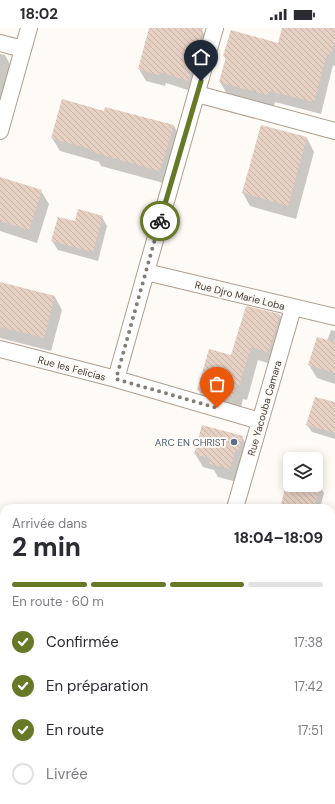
<!DOCTYPE html>
<html lang="fr">
<head>
<meta charset="utf-8">
<style>
  body { margin:0; font-family:"DM Sans",sans-serif; background:#f2f2f3; color:#2b2b33; height:100vh; display:flex; flex-direction:column; font-size:15px; white-space:nowrap }
  * { box-sizing:border-box; margin:0 }
  p { font-size:13px; color:#7c7c81 }
  .icon { flex:none; width:22px; height:22px; fill:none; stroke:currentColor; stroke-width:2; stroke-linecap:round; stroke-linejoin:round }
  .map { position:relative; flex:1; overflow:hidden }
  .side { position:absolute; left:0px; top:476px; width:335px; height:300px; display:flex; flex-direction:column; background:#fff; border-radius:12px 12px 0 0; box-shadow:0 2px 10px #0003 }
  .side>* { flex:none }
  .tools { position:absolute; left:283px; top:424px; display:grid; gap:8px }
  .tools a { display:grid; place-items:center; width:40px; height:40px; border-radius:6px; background:#fff; box-shadow:0 2px 10px #0003; font-size:20px }
  .pin { position:absolute; display:grid; place-items:center; width:34px; height:34px; color:#fff; margin:-41px -17px; border-radius:50% 50% 50% 0; rotate:-45deg; box-shadow:0 0 4px #0007 }
  .pin .icon { rotate:45deg }
  .courier { position:absolute; display:grid; place-items:center; width:40px; height:40px; margin:-20px; border:3px solid #677827; border-radius:50%; background:#fff; color:#222; box-shadow:0 1px 5px #0007 }
  .summary em { font-style:normal; font-weight:800 }
  .summary div { display:flex; flex-direction:column-reverse }
  .summary { display:flex; align-items:center; justify-content:space-between; height:68px; padding:0 12px }
  h1 { font-size:26px; font-weight:800; line-height:30px }
  .bar { display:grid; grid-template-columns:repeat(4,1fr); gap:6px 4px; align-content:center; height:48px; padding:0 12px }
  .bar i { height:5px; border-radius:3px; background:#e1e1e2 }
  .bar .on { background:#677827 }
  .bar p { grid-column:span 4 }
  ol { padding:0 12px; list-style:none }
  li { display:flex; align-items:center; gap:12px; height:44px }
  li p { margin-inline-start:auto }
  li .icon { padding:4px; border-radius:50%; background:#677827; color:#fff; stroke-width:4 }
  li:last-child { color:#7c7c81 }
  li i { width:22px; height:22px; border:2px solid #e1e1e2; border-radius:50% }
  .status { display:flex; justify-content:space-between; align-items:center; height:28px; padding:0 20px; background:#fff; direction:ltr }
  .status svg { height:11px; fill:currentColor }
  .map>svg:first-child { display:block }
</style>
</head>
<body>
<div class="status"><b>18:02</b><svg viewBox="0 0 49 12"><path d="M0 12V9h3v3zM5 12V6h3v6zM10 12V3h3v9zM15 12V0h3v12zM26 1h20v11H26zM47 4h2v5h-2z"/></svg></div>
<div class="map">
<svg width="335" height="776" viewBox="0 0 335 776">
  <defs>
    <pattern id="building-back-hatch" width="6" height="6" patternUnits="userSpaceOnUse"><rect width="6" height="6" fill="#e6d0c3"/><path d="M-1 5l2 2M0 0l6 6M5-1l2 2" fill="none" stroke="#c6b3a8"/></pattern>
  </defs>
  <rect width="100%" height="100%" fill="#fefaf6"/>
  <path fill="#0003" d="M150,0H195L202,2L209,14L194,64L166,55L165,58L146,53L139,41Z
    M283,0H335V38L333,37L321,86L275,74L274,78L227,66L220,54L226,32L224,28L279,16Z
    M0,26L5,27L12,40L0,80Z
    M105,84L174,98L181,111L167,156L101,138L99,134L60,123L52,110Z
    M262,98L307,110L314,124L296,191L250,178L243,165Z
    M0,150L41,163L49,176L37,215L0,203Z
    M102,189L107,198L98,233L58,222L52,213L76,194Z
    M0,255L55,269L62,282L51,323L0,310Z
    M280,287L287,300L275,337L258,332L247,372L243,371L240,384L206,375L198,362L232,328Z
    M331,302L335,303V356L317,350L309,337L327,313Z
    M335,376V411L312,404L307,397Z
    M242,409L250,423L237,454L218,449L214,442L203,439L195,426Z
    M289,450L290,457H315L320,458L324,465L320,480H281Z
    M331,612L335,614V699L331,698Z
    M0,710H4V772L0,771Z
    M45,772H60L59,776H55Z
    M182,772H260L262,776H185Z"/>
  <path fill="url(#building-back-hatch)" d="M149,0H203L188,53L159,44V47L138,41Z
    M282,0H335V13L331,27L327,26L314,74L269,63L268,67L219,54L226,29L223,28L231,2L278,15Z
    M62,71L104,83L105,79L174,97L160,143L92,124L93,122L51,110Z
    M261,97L307,109L288,178L242,165Z
    M0,149L42,162L29,202L0,193Z
    M78,181L103,188L93,224L51,213L58,189L75,193Z
    M0,254L55,268L44,310L0,299Z
    M246,278L280,286L268,325L251,319L239,359L236,358L232,371L218,367L217,371L202,366V364L197,362L209,321L231,327Z
    M317,309L335,314V345L308,337Z
    M315,369L335,374V405L306,397Z
    M202,397L243,408L239,422L236,421L230,441L209,436L210,430L194,426Z
    M286,457H321L314,480H280Z"/>
  <g fill="none" stroke-linecap="round" stroke-linejoin="round">
    <g stroke="#ae9e8d" stroke-width="18">
      <path id="minor" d="M0,15L23,21
        M197,66L335,103
        M0,103L29,0
        M146,244L335,289
        M0,321L116,351L260,393
        M116,351L146,244L215,0
        M235,480L293,280
        M0,510L4,511
        M331,601L335,602
        M0,699L4,700
        M2,776L4,770
        M157,776L158,772"/>
    </g>
    <use href="#minor" stroke="#fff" stroke-width="16"/>
  </g>
  <g fill="none" stroke-linecap="round" stroke-linejoin="round">
    <path stroke="#827d77" stroke-width="4" stroke-dasharray="0 7.2" d="M160,193L116,351L217,380"/>
    <path stroke="#677827" stroke-width="5" d="M160,193L201,53"/>
  </g>
  <circle fill="#5c6f8a" stroke="#fefaf6" stroke-width="1.5" cx="234" cy="414" r="4"/>
  <g text-anchor="middle" stroke-width="4" stroke-linejoin="round" paint-order="stroke">
    <g font-size="10" fill="#403932" stroke="#fefaf6">
      <text transform="translate(240 267) rotate(14)" y="4">Rue Djro Marie Loba</text>
      <text transform="translate(72 340) rotate(15)" y="4">Rue les Felicias</text>
      <text transform="translate(264 380) rotate(-74)" y="4">Rue Yacouba Camara</text>
    </g>
    <g font-size="10" fill="#4e5e75" stroke="#fefaf6" text-anchor="end">
      <text x="226" y="418">ARC EN CHRIST</text>
    </g>
  </g>
</svg>
<div class="tools">
<a><svg class="icon" aria-label="layers" viewBox="0 0 24 24"><path d="M12 4l9 5-9 5-9-5zM3 14l9 5 9-5"/></svg></a>
</div>
<div class="pin" style="left:217px;top:380px;background:#ea580c"><svg class="icon" aria-label="bag" viewBox="0 0 24 24"><path d="M5 8h14l-1 12H6zM9 8a3 3 0 0 1 6 0"/></svg></div>
<div class="pin" style="left:201px;top:53px;background:#1f2937"><svg class="icon" aria-label="home" viewBox="0 0 24 24"><path d="M3 11l9-7 9 7M6 9v11h12V9"/></svg></div>
<div class="courier" style="left:160px;top:193px"><svg class="icon" aria-label="bike" viewBox="0 0 24 24"><circle cx="6" cy="16" r="4"/><circle cx="18" cy="16" r="4"/><path d="M6 16l4-8h5l3 8M10 8l3 8H6M13 5h3"/></svg></div>
<section class="side">
<div class="summary"><div><h1>2 min</h1><p>Arrivée dans</p></div><em>18:04–18:09</em></div>
<div class="bar"><i class="on"></i><i class="on"></i><i class="on"></i><i></i><p>En route · 60 m</p></div>
<ol>
<li><svg class="icon" aria-label="check" viewBox="0 0 24 24"><path d="M5 12l5 5 9-10"/></svg>Confirmée<p>17:38</p></li>
<li><svg class="icon" aria-label="check" viewBox="0 0 24 24"><path d="M5 12l5 5 9-10"/></svg>En préparation<p>17:42</p></li>
<li><svg class="icon" aria-label="check" viewBox="0 0 24 24"><path d="M5 12l5 5 9-10"/></svg>En route<p>17:51</p></li>
<li><i></i>Livrée</li>
</ol>
</section>
</div>
</body>
</html>
